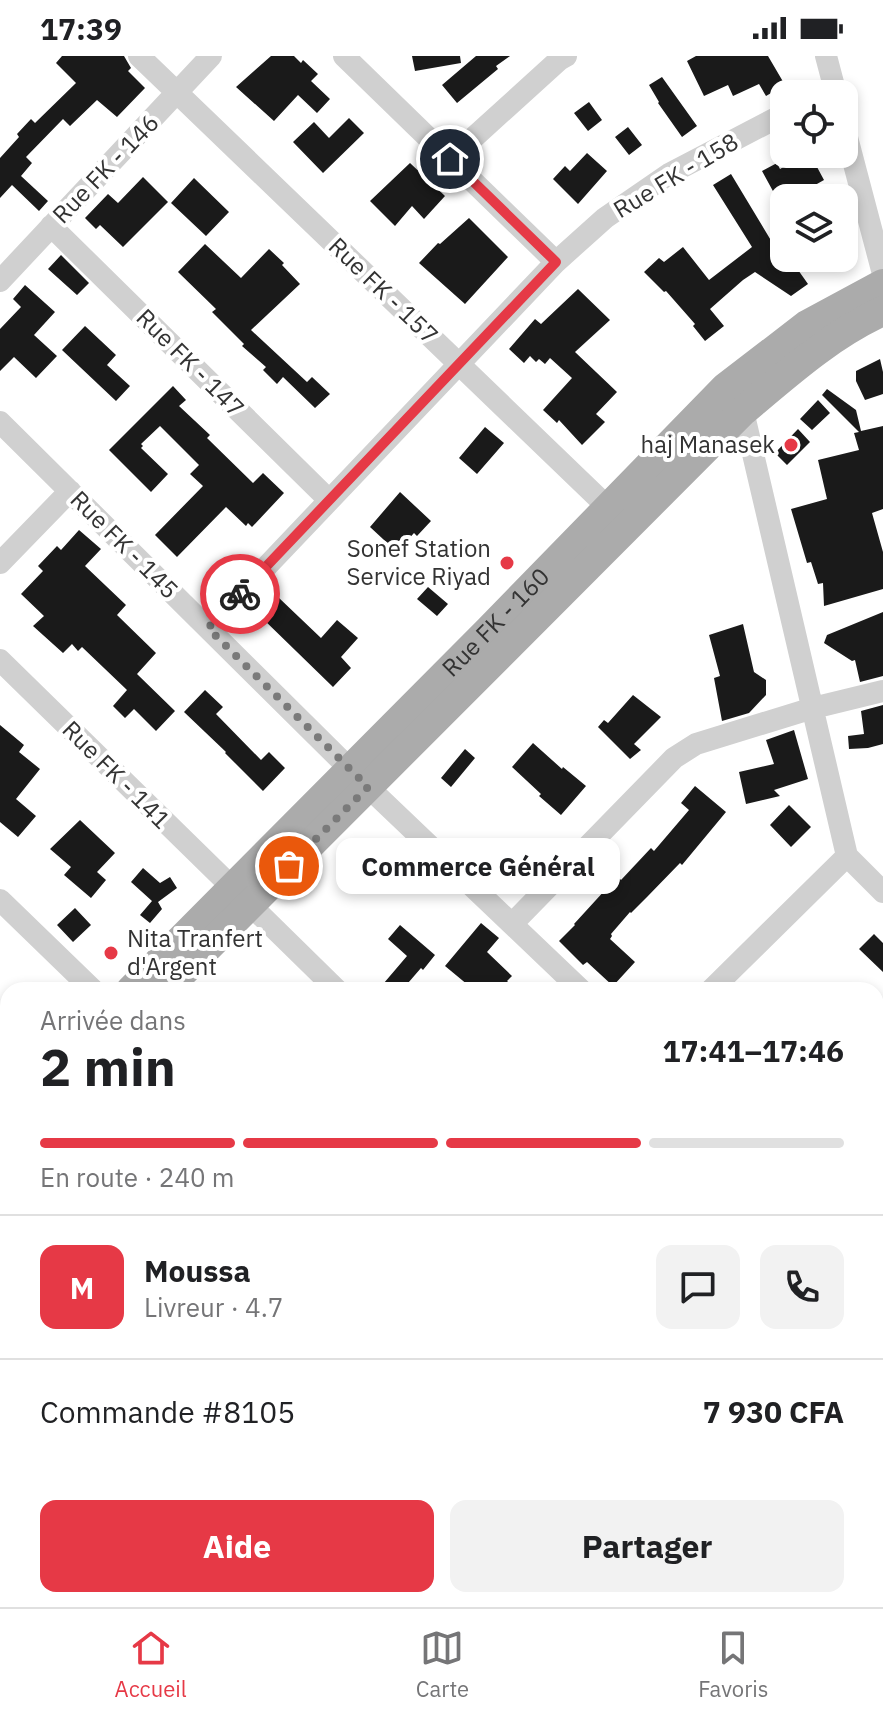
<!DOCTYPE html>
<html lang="fr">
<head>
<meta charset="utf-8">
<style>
  body { margin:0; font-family:"IBM Plex Sans",sans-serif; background:#f2f2f2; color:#202124; height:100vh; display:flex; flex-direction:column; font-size:30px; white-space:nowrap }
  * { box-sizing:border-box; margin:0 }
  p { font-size:26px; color:#757577 }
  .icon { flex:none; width:44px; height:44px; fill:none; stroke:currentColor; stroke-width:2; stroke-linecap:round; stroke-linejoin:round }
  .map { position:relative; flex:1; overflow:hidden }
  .drawer { position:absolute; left:0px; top:926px; width:884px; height:626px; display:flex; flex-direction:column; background:#fff; border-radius:24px 24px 0 0; box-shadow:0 4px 12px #0003 }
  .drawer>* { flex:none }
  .controls { position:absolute; left:770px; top:24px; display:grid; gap:16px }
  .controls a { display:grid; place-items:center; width:88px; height:88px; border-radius:16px; background:#fff; box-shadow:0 4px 12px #0003; font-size:40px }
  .pin { position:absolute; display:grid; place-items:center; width:68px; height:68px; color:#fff; margin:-34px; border:4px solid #fff; border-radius:50%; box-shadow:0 2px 8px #0007 }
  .courier { position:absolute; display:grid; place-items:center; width:80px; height:80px; margin:-40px; border:6px solid #e63946; border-radius:50%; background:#fff; color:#222; box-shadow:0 2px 10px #0007 }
  .bubble { position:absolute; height:56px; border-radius:16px; background:#fff; box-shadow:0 4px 12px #0003; font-size:26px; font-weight:700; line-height:56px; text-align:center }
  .summary em { font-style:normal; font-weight:700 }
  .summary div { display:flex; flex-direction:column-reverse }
  .summary { display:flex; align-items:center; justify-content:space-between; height:136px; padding:0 40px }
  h1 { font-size:52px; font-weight:700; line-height:60px }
  .bar { display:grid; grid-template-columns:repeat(4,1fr); gap:12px 8px; align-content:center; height:96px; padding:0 40px }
  .bar i { height:10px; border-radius:6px; background:#e0e0e0 }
  .bar .on { background:#e63946 }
  .bar p { grid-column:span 4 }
  .line { display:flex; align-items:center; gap:20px; padding:0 40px; border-top:2px solid #e0e0e0 }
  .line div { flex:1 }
  .round { display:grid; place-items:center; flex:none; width:84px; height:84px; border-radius:16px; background:#f2f2f2 }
  .primary-button { display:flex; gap:16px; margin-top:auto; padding:16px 40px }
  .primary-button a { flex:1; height:92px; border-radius:16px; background:#e63946; color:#fff; font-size:32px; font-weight:700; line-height:92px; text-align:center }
  .primary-button a+a { background:#f2f2f2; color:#202124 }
  .status { display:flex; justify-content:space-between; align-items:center; height:56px; padding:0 40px; background:#fff; direction:ltr }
  .status svg { height:22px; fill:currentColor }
  .tabs { display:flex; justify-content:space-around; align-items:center; height:112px; border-top:2px solid #e0e0e0; background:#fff; font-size:22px; color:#757577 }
  .tabs a { display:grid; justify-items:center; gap:4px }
  .tabs .on { color:#e63946 }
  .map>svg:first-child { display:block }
</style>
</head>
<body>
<div class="status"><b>17:39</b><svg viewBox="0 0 49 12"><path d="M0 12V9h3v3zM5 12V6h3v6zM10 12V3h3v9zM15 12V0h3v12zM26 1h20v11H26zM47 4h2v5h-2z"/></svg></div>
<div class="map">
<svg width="883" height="1551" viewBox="0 0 883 1551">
  <rect width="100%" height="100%" fill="#fff"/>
  <path fill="#1a1a1a" d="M62,0H124L131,12L128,15L145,32L117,61L97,44L70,70L63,63L26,101L32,107L21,120L48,145L39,155L12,129L0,142V102L19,81L17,78L31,63L35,67L76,27L56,7Z
    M271,0H294L301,7L303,4L318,18L311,25L330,43L317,57L298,39L274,65L236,31Z
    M412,0H460L461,7L415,15Z
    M476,0H510L496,10L498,13L457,47L442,29Z
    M696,0H768L785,29L766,40L759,28L733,40L728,29L704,40L687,5Z
    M662,21L697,70L682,81L658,47L659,46L649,29Z
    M589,46L602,64L588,75L574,57Z
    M349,62L364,77L323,117L293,86L314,66L329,82Z
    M628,71L642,89L629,99L615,81Z
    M587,97L607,115L578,148L553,123L565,110L570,115Z
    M807,98H810L824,124L792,142H784V146L780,148L762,115L777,107L780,113Z
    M410,107L445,140L424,163L412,150L395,170L370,145Z
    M731,118L790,216L796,211L808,228L791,240L755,216L743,224L710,253L724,270L705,285L693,270L695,268L666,235L664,236L644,216L659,202L664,206L683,191L709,224L752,191L713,129Z
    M143,121L168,146L123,191L100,169L96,173L85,162L108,138L118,147Z
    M194,122L229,156L206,180L171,147Z
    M469,162L508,201L465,248L419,207L438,187L440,188Z
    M205,188L241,222L269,193L284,207L282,209L300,228L251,274L307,326L312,321L330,338L315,352L283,321L277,328L263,314L266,311L242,290L244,288L212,256L216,253L178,216Z
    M61,199L89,227L77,239L48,213Z
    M25,229L55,256L34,279L57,300L36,322L14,301L0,315V273L21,251L13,243Z
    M578,233L610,264L575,296L617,336L596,358L605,366L582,389L559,364L557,367L543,354L572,322L550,302L545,308L539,303L536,306L530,300L524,307L509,293L535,263L541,268Z
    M85,270L116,299L107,309L130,330L116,345L62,294Z
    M880,303L883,316V338L865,344L856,325V315Z
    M173,330L186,344L179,350L210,379L207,382L253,427L263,417L284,437L252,471L248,467L246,470L226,451L177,501L155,479L203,430L190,418L199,409L160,370L141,388L143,390L141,392L168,418L151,436L109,394Z
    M827,333L856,354L861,375L883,370V453L872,457L883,496V533L824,550L823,527L818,528L811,506L807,507L791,453L827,443L818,404L859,394L854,377L859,376L822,339Z
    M818,344L830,357L812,374L800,363Z
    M485,371L504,387L477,418L459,402Z
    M798,373L810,386L787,409L775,397Z
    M400,436L431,465L417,480L414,477L397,496L370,471Z
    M79,474L101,493L85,510L126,549L117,559L156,597L137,618L175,655L156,675L134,653L125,662L113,650L127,634L82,591L78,595L72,588L63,597L33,570L44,560L21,538L43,515L38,510L57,490L61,494Z
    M428,531L448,548L437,560L417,543Z
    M278,541L321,582L337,564L358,582L341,601L351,612L333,631L260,560Z
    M883,556V620L860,626L855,604L852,605L824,587L827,579Z
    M743,568L754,616L766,624V639L749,657L722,665L714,622L720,620L709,579Z
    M205,634L223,651L216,658L261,704L269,696L285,712L263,735L225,697L226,696L184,656Z
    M633,639L661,661L634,688L641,694L630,703L598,671L604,664L608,667Z
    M883,649V688L868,692L849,693L848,680L864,678L861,655Z
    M0,669L24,689L19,696L40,713L16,743L36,760L18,781L0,766Z
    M794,674L808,723L774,734L780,740L746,748L739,716L774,708L766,684Z
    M533,687L562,713L563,711L586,730L561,759L539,740L541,738L512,711Z
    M465,693L475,702L451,731L441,722Z
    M695,730L726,756L682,809L680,807L647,841L631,857L630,856L611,878L612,880L610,883L635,906L613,930L587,906L583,909L559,885L575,869L574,868L606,833L601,829L613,816L621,824L651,792L654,795L689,754L681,747Z
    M789,749L811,771L791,791L770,769Z
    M80,764L115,797L97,816L106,824L91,842L64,819L71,811L50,793Z
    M143,812L160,827L170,821L177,832L158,846L162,853L150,867L140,859L152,845L131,826Z
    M75,852L91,869L73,886L57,869Z
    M481,867L499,882L487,896L512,920L507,925L517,934H474L445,910Z
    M400,869L435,899L423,914L421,912L402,934H378L407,900L388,883Z
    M874,878L883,887V916L859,893Z"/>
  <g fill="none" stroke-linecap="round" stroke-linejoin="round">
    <path stroke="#d0d0d0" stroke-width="22" d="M139,0L620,463
      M344,0L556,206
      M826,0L836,38
      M844,70L883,218
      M450,103L559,4L566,0
      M51,170L329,444
      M0,225L211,0
      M743,355L847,800L883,836
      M0,366L368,731L581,934
      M0,507L70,435
      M208,572L556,206L605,162L669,118L784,58
      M0,604L337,934
      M0,844L93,934
      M512,868L674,702L696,688L813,652L883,635
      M711,934L847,800
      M876,989L883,982
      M0,1242L8,1250
      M876,1259L883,1252
      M876,1466L883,1473
      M306,1544L313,1551
      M740,1544L747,1551
      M88,1551L95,1544
      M586,1551L592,1544"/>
    <g stroke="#ababab" stroke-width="30">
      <path id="s1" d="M131,934L489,574L725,332L807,269L883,228"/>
      <path d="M165,934L743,355C787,318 830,279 883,255"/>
      <path d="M0,1064L8,1056"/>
      <path d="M0,1102L8,1094"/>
    </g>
  </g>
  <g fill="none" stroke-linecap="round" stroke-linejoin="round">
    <path stroke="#7a7a7a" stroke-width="8" stroke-dasharray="0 14.4" d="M240,538L208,572L368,731L289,810"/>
    <path stroke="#e63946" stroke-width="10" d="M240,538L556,206L450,103"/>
  </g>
  <g fill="#e63946" stroke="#fff" stroke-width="3">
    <circle cx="791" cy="389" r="8"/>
    <circle cx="507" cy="507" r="8"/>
    <circle cx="111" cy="897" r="8"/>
  </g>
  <g text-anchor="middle" stroke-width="8" stroke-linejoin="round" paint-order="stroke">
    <g font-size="24" fill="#333" stroke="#fff">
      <text transform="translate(106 113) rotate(-46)" y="8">Rue FK - 146</text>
      <text transform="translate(676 120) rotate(-31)" y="8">Rue FK - 158</text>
      <text transform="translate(383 235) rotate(44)" y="8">Rue FK - 157</text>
      <text transform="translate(190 307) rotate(45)" y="8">Rue FK - 147</text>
      <text transform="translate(124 489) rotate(45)" y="8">Rue FK - 145</text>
      <text dy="8" stroke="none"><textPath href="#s1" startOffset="518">Rue FK - 160</textPath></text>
      <text transform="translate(116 719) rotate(45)" y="8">Rue FK - 141</text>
    </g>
    <g font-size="24" fill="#333" stroke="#fff" text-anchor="end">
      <text x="775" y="397">haj Manasek</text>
      <text x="491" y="501">Sonef Station<tspan x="491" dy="28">Service Riyad</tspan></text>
      <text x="127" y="891" text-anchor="start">Nita Tranfert<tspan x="127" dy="28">d'Argent</tspan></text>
    </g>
  </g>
</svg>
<div class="controls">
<a><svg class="icon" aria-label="locate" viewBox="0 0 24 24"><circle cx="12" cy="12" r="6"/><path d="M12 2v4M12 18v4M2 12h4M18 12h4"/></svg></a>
<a><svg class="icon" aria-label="layers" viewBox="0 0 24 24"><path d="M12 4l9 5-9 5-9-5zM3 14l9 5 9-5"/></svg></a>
</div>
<div class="pin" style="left:289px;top:810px;background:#ea580c"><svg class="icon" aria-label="bag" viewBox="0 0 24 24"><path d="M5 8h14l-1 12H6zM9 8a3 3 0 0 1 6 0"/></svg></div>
<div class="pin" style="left:450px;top:103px;background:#1f2937"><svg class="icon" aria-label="home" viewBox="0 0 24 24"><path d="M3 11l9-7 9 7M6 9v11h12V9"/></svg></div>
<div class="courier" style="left:240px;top:538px"><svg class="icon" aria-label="bike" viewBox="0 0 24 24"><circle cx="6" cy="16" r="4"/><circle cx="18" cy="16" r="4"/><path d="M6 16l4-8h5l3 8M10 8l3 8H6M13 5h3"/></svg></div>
<div class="bubble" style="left:336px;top:782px;width:284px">Commerce Général</div>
<section class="drawer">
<div class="summary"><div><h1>2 min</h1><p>Arrivée dans</p></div><em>17:41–17:46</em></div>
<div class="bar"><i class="on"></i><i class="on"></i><i class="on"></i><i></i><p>En route · 240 m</p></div>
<div class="line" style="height:144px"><b class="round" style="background:#e63946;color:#fff">M</b><div><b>Moussa</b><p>Livreur · 4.7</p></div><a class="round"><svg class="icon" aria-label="chat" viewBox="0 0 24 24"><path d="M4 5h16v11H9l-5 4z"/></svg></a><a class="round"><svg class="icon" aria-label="phone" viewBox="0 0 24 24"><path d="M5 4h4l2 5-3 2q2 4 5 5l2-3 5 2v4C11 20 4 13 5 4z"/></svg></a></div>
<div class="line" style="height:104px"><div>Commande #8105</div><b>7 930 CFA</b></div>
<div class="primary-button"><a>Aide</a><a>Partager</a></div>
</section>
</div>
<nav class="tabs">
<a class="on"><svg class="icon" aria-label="home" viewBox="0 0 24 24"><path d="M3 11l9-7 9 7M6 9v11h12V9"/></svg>Accueil</a>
<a><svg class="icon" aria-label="map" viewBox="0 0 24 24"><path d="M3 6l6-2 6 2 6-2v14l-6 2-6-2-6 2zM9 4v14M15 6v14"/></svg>Carte</a>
<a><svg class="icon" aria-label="saved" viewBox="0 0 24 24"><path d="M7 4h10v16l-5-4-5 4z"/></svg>Favoris</a>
</nav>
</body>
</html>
